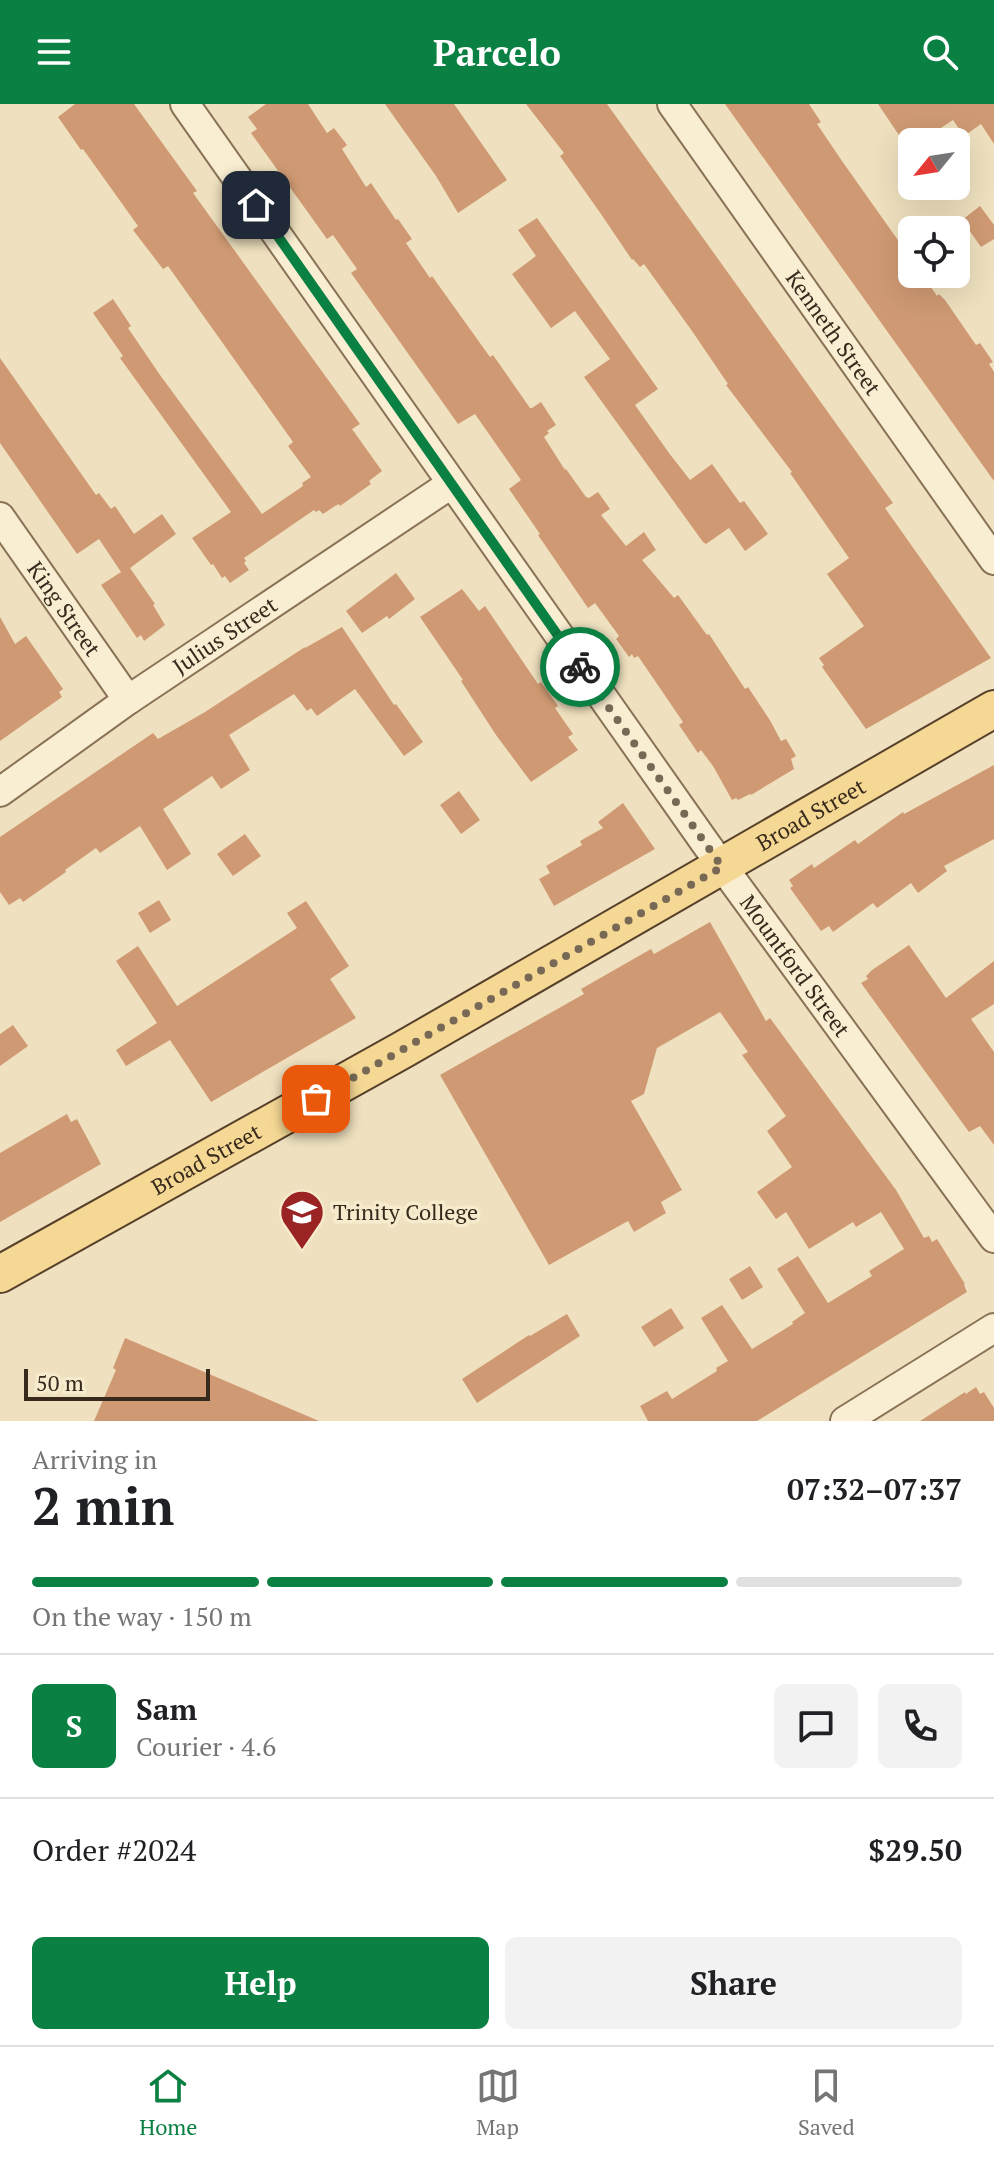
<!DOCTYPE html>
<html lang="en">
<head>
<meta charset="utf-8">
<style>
  body { margin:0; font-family:"PT Serif",serif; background:#f2f2f2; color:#202124; height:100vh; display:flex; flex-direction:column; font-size:30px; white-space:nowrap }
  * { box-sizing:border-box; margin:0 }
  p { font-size:26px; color:#757577 }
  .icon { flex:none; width:44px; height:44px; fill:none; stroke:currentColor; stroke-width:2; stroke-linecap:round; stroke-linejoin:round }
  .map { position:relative; height:1317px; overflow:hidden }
  .drawer { display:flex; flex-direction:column; background:#fff; flex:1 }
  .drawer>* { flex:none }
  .needle { width:52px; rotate:240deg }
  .tools { position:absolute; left:898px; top:24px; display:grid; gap:16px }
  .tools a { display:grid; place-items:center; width:72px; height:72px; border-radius:12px; background:#fff; box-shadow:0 8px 32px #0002; font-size:40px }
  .scale { position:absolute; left:24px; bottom:20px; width:186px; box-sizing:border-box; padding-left:8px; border:4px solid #37291c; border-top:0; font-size:22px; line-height:28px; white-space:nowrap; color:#37291c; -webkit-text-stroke:6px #f7ebce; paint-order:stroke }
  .pin { position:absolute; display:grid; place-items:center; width:68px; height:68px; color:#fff; margin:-34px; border-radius:16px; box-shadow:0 4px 12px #0006 }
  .courier { position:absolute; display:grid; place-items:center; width:80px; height:80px; margin:-40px; border:6px solid #0b8043; border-radius:50%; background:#fff; color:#222; box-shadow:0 2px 10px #0007 }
  .overview em { font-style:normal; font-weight:800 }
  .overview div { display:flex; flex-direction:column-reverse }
  .overview { display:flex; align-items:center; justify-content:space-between; height:136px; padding:0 32px }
  h1 { font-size:52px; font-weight:800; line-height:60px }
  .bar { display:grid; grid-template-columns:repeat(4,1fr); gap:12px 8px; align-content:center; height:96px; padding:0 32px }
  .bar i { height:10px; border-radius:6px; background:#e0e0e0 }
  .bar .selected { background:#0b8043 }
  .bar p { grid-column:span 4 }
  .line { display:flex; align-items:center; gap:20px; padding:0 32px; border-top:2px solid #e0e0e0 }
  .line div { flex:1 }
  .round { display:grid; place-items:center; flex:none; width:84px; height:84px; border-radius:12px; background:#f2f2f2 }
  .cta { display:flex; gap:16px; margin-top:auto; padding:16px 32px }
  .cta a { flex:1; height:92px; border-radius:12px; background:#0b8043; color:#fff; font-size:32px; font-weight:800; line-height:92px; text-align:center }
  .cta a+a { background:#f2f2f2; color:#202124 }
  header { display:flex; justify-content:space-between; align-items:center; height:104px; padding:0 32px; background:#0b8043; color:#fff; font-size:36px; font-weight:800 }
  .tab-bar { display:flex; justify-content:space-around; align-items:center; height:112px; border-top:2px solid #e0e0e0; background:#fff; font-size:22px; color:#757577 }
  .tab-bar a { display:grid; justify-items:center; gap:4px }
  .tab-bar .selected { color:#0b8043 }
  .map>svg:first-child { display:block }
</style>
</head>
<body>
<header><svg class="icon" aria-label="menu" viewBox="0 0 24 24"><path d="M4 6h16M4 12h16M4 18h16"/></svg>Parcelo<svg class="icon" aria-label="search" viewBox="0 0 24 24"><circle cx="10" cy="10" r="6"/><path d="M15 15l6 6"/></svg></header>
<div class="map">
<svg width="994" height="1317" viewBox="0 0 994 1317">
  <rect width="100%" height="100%" fill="#efe1bf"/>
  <path fill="#cf9a73" d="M75,0H134L197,87L193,89L360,320L352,325L382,367L369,377L371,380L340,402L339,400L335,402L323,410L319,406L316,408L314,406L244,454L246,457L244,459L249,466L230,479L225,472L222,474L213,460L211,461L192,434L231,408L120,254L123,252L93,209L113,195L131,222L128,224L160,271L262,410L303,382L302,379L311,373L288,342L293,338L168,162L163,165L133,126L138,122L83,45L81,46L58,13Z
    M266,0H308L327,29L334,24L347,41L342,45L366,83L371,79L396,116L398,115L412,135L406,139L430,174L432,172L490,253L493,251L530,304H532L541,298L556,321L547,327L549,329L544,333L565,366L566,365L586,393L589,394L598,388L610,405L601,411L626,442L644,428L656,446L642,456L674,494L678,491L704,527L707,531L709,530L745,585L748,583L771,618L781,637L786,635L796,652L791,655L794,665L751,691L750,690L738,696L736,694L732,696L713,662L701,646L698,649L679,621L683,618L638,552L634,554L632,550L629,553L616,535L619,532L595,499L588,504L538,431L540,430L509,385L521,376L475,310L458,320L351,169L357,165L333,131L327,135L251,29L257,25L248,13Z
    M385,0H454L507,76L458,109L436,72Z
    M526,0H607L893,399L885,404L991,554L866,625L822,563L824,561L819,554L864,522L827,470L849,454L790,369L792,368L726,281L728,280L692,227L644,160L640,163L633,155L632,156L601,110L560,52L564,49Z
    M725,0H809L821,18L817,20L842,57L912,156V170H922L937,192L939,190L945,196L976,241L980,239L993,258L989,260L994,268V377Z
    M878,0H994V40L981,20L964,32L953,16L920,38H912V44L909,46Z
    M980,102L994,121V135L981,143L962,116Z
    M537,114L658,285L635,301L669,349L690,376L712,360L740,399L744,397L768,430L745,447L729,424L706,440L703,438L584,273L610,255L575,207L551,224L512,170L536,152L518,126Z
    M0,254L96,391L99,389L111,405L115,402L134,430L162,410L176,430L130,464L155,500L153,501L165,521L144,537L141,531L137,534L101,481L121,468L99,435L77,450L0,339Z
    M396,469L415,495L389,515L387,512L362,529L346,507Z
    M462,485L479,507L485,502L538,580L541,578L558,602L555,604L573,630L568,633L578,646L531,678L496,631L461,577L463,576L420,513Z
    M0,513L15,540L26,532L63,585L59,588L62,593L0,637Z
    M342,523L394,601L396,600L423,638L404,652L355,585L317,612L311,604L307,607L294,590L229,631L250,666L221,685L212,672L163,705L191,750L167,766L140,722L100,749L96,744L65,766L66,768L23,798L20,794L9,801L0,788V733L153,629L158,635L205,608L305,543V544Z
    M994,661V735L944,762L947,767L918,789L911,779L877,804L873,799L833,828L829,822L821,827L790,784L793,782L789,776L812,760L814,764L855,736L858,740L903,708L904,710Z
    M459,687L480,716L461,730L440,701Z
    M623,699L655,745L554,802L539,775L550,769L546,762L582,741L580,737L603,724L598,718Z
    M245,730L261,752L233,772L217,750Z
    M159,796L171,816L150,829L138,809Z
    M306,797L349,862L330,875L356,914L211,998L170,936L126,962L116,946L157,919L116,857L138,842L177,902L297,824L287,809Z
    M710,818L766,917L770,914L896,1086L924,1134L929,1132L932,1138L937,1135L965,1180L964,1181L967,1188L757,1317H648L640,1302L667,1287L672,1295L717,1267L716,1264L728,1257L701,1214L722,1201L752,1245L793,1220L792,1218L805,1209L777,1165L798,1152L828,1199L872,1172L869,1167L904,1145L881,1108L856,1123L853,1118L809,1145L786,1108L776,1115L757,1088L792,1063L767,1027L786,1012L742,951L748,948L720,908L657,944L644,990L631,997L682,1086L661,1098L666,1109L634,1128L628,1117L549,1161L440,971L584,890L581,885L651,845L654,850Z
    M909,841L946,894L994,857V900L971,915L994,948V1041L980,1022L969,1028L861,879L868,875L866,872L872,866Z
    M13,921L28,942L0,962V930Z
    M67,1010L71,1018L77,1015L101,1060L0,1118V1049Z
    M750,1162L763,1183L742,1196L729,1175Z
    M671,1204L684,1224L654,1243L641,1223Z
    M567,1210L580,1232L477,1299L462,1275L529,1231L530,1232Z
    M125,1234L319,1317H94L116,1266L113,1264Z
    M976,1283L980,1290L984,1288L994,1304V1317H920L965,1288L966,1290Z"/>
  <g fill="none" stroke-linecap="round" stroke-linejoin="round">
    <g stroke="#897256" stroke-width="32">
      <g id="minor">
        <path id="s1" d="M185,0L706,740L994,1134"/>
        <path id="s2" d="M672,0L994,456"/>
        <path id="s3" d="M0,413L128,596"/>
        <path id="s4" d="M0,688L128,596L451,380"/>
        <path d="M845,1317L994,1224"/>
      </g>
    </g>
    <g stroke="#563f2b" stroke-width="40">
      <g id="major">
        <path id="s5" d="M0,1170L404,945L994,605"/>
      </g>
    </g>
    <use href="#minor" stroke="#faeed2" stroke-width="28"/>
    <use href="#major" stroke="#f5d894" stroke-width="36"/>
  </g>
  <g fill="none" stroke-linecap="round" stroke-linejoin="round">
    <path stroke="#776955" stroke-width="8" stroke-dasharray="0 14.4" d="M316,995L722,763L580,563"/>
    <path stroke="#0b8043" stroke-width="10" d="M256,101L580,563"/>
  </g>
  <defs>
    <g id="university-pin" transform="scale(2.3)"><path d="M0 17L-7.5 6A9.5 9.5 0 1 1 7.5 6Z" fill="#9a2424" stroke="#f7ebce"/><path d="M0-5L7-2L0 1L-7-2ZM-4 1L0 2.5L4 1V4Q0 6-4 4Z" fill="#fff"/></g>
  </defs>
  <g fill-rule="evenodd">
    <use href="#university-pin" x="302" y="1108"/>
  </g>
  <g text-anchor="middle" stroke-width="7" stroke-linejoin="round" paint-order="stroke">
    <g font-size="22" fill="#37291c" stroke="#f7ebce">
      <text dy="8" stroke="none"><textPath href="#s2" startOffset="280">Kenneth Street</textPath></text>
      <text dy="8" stroke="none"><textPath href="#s3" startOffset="112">King Street</textPath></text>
      <text dy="8" stroke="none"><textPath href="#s4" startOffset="274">Julius Street</textPath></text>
      <text dy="8" stroke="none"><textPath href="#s5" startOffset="932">Broad Street</textPath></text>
      <text dy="8" stroke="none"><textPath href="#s1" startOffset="1056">Mountford Street</textPath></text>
      <text dy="8" stroke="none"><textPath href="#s5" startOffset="236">Broad Street</textPath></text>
    </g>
    <g font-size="22" fill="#37291c" stroke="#f7ebce" text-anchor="start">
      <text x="333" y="1116">Trinity College</text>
    </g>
  </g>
</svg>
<div class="tools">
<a><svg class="needle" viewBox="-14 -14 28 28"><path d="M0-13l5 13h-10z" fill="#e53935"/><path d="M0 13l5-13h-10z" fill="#757577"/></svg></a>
<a><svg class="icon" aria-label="locate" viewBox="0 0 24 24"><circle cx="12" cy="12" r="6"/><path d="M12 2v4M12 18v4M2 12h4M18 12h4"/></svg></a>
</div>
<div class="scale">50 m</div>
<div class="pin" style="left:316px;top:995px;background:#ea580c"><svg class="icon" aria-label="bag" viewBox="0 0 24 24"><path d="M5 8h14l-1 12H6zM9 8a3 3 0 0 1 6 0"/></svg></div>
<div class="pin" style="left:256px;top:101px;background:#1f2937"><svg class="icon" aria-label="home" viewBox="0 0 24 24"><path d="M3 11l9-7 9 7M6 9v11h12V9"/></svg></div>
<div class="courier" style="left:580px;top:563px"><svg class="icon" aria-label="bike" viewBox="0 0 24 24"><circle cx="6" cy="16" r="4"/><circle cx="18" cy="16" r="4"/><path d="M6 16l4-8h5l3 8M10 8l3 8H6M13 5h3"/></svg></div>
</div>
<section class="drawer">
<div class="overview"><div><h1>2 min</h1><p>Arriving in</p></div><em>07:32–07:37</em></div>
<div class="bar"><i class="selected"></i><i class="selected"></i><i class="selected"></i><i></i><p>On the way · 150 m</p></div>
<div class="line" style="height:144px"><b class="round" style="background:#0b8043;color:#fff">S</b><div><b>Sam</b><p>Courier · 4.6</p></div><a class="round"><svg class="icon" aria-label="chat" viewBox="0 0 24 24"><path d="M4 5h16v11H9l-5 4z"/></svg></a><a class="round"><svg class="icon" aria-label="phone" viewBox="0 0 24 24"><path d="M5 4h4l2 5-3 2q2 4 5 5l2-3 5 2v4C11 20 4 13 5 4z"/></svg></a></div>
<div class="line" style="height:104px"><div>Order #2024</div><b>$29.50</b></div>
<div class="cta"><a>Help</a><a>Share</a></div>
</section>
<nav class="tab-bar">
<a class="selected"><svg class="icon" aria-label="home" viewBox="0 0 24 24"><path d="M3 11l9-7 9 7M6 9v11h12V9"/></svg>Home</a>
<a><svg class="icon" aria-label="map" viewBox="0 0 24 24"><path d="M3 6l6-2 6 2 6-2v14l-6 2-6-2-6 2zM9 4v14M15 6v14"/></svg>Map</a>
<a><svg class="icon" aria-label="saved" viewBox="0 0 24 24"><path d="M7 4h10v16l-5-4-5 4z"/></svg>Saved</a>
</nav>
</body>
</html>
